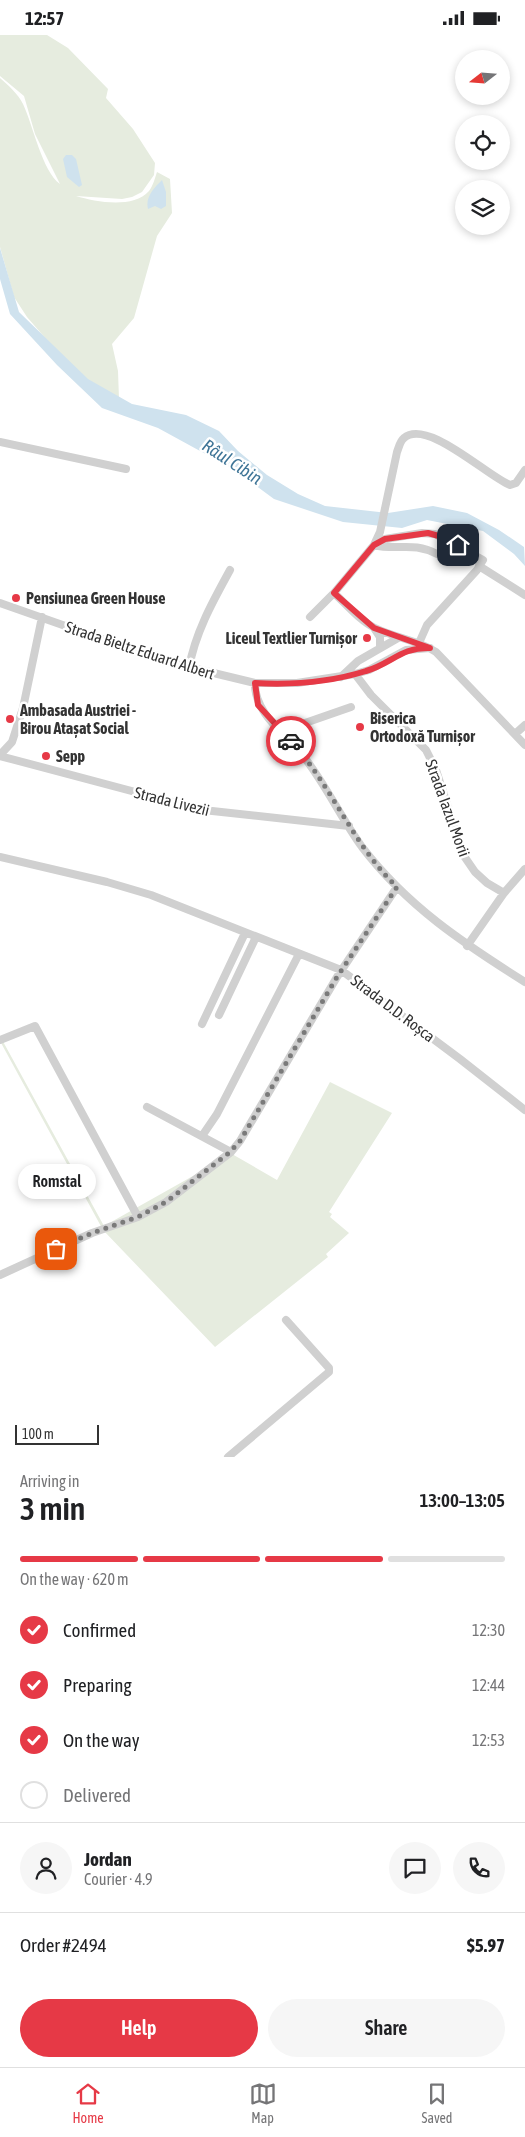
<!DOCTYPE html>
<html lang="en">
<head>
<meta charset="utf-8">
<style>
  body { margin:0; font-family:"Asap Condensed",sans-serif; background:#f6f6f6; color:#202124; height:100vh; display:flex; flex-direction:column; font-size:19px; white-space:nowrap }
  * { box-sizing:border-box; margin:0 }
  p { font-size:16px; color:#757577 }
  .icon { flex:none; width:28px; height:28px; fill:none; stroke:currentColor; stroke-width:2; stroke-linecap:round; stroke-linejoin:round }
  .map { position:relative; height:1422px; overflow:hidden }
  .details { display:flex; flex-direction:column; background:#fff; flex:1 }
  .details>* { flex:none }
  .needle { width:32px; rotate:253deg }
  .fabs { position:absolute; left:455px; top:15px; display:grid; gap:10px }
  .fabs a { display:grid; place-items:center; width:55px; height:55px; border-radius:50%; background:#fff; box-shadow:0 2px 8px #0003; font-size:25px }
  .scale { position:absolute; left:15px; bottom:12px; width:84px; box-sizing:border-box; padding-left:5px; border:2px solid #333; border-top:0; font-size:14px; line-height:18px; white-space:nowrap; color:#333; -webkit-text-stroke:4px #fff; paint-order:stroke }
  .pin { position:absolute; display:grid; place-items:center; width:42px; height:42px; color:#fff; margin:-21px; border-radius:10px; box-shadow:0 2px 8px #0006 }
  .courier { position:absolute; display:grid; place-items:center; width:50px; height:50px; margin:-25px; border:4px solid #e63946; border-radius:50%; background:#fff; color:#222; box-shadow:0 1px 6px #0007 }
  .bubble { position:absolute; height:35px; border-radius:18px; background:#fff; box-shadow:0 2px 8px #0003; font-size:16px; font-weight:600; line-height:35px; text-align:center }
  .overview em { font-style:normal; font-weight:600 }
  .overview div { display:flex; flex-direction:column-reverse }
  .overview { display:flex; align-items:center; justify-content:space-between; height:85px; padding:0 20px }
  h1 { font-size:32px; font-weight:600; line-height:38px }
  .bar { display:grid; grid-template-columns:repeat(4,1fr); gap:8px 5px; align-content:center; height:60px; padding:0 20px }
  .bar i { height:6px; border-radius:4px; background:#e0e0e0 }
  .bar .selected { background:#e63946 }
  .bar p { grid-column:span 4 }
  .line { display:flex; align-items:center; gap:12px; padding:0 20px; border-top:1px solid #e0e0e0 }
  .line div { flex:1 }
  .round { display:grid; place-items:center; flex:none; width:52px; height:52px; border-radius:26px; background:#f6f6f6 }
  ol { padding:0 20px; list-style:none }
  li { display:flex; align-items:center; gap:15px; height:55px }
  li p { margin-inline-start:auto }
  li .icon { padding:5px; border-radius:50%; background:#e63946; color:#fff; stroke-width:4 }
  li:last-child { color:#757577 }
  li i { width:28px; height:28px; border:2px solid #e0e0e0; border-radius:50% }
  .primary-button { display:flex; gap:10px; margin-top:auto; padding:10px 20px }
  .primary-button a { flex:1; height:58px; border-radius:30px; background:#e63946; color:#fff; font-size:20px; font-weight:600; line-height:58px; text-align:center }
  .primary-button a+a { background:#f6f6f6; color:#202124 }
  .status { display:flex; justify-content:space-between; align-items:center; height:35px; padding:0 25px; background:#fff; direction:ltr }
  .status svg { height:14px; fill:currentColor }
  .tab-bar { display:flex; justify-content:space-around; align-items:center; height:70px; border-top:1px solid #e0e0e0; background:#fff; font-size:14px; color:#757577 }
  .tab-bar a { display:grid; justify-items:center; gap:2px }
  .tab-bar .selected { color:#e63946 }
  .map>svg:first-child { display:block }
</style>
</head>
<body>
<div class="status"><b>12:57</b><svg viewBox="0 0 49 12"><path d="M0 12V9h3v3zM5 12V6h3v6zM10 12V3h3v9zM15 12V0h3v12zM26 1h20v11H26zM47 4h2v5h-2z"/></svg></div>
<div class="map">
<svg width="525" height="1422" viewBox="0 0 525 1422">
  <rect width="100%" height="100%" fill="#fff"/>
  <path fill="#e6ecdf" d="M0,0H47L68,13L108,54L106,63L133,94L155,128L154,140L142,157L132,162L122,164L76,161C96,167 133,174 149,156C153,151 155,143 157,137L170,144L172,178L157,201L134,283L112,309L118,336L119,364L79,342L27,282L14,262L0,212V43C9,51 18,59 23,69C33,90 42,136 60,149L35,99L24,61L0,41Z
    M0,1001L104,1191L232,1119L277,1145L330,1047L392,1078L329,1177L332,1179L330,1182L349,1198L326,1219L328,1222L215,1312L103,1195L0,1006Z"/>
  <path fill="#cfe2ee" d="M66,120H72L76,124L82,150L79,152L67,142L63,124Z
    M162,145L166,157V171L161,174L155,171L148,174C145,162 154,153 162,145Z
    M0,213L19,277L88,344L132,369L186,380L219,396L238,416L267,440L298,459L325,471L388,478L433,471L467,478L499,495L524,512L525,531L514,519L483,496L427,485L402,493L343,487L274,464L233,434L158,393L102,373L57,330L10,279L0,244Z"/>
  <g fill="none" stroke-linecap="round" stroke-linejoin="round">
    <path stroke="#d0d0d0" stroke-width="8" d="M0,407L126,434
      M374,510L380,497L397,417C399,412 400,406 404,403C427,383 487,441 510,450L516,448L525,435
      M374,510C398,516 412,506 437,519
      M479,531L525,560
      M334,558C346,569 360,586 375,593C395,603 418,605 436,617L525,710
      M0,568L168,627L255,648H297L355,639L369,635L406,615L430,613
      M310,582L334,558L374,510L385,504L422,498L435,499L483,525L477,535L427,590L419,608
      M374,593L380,602V612
      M189,633C195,598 213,566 230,535
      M355,639L371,660L426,715L436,735L464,821L475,837L487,848L504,858
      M341,642L358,626L398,603
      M255,648C254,679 287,700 304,722C326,750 341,783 362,812C407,871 463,908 525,947
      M282,696L351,672
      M515,699L525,690
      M0,720L12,707L23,673L42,582
      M0,721L203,775L349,791
      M0,822L107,847L151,860L341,935L460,1024L525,1075
      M467,911L504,858L525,834
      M219,980L256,902
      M202,989L245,898
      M0,1005L35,991L138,1182
      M147,1072L231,1117
      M202,1101L217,1079L299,919
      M0,1240L92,1198L138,1182L166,1167L231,1117L240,1106L337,942L397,852
      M228,1422L329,1337V1333L286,1285"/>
  </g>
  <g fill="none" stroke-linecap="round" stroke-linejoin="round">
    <path stroke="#7a7a7a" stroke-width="5" stroke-dasharray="0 9" d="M56,1214L92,1198L138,1182L166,1167L230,1117L240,1106L337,942L397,852C353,810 332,751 291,706"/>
    <path stroke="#e63946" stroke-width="6" d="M291,706L258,670L255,648C291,650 331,647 366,636C391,629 401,612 430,613L374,593L334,558L374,510L385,504L428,498L446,503L458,510"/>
  </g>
  <g fill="#e63946" stroke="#fff" stroke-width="2">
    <circle cx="16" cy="563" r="5"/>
    <circle cx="367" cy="603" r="5"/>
    <circle cx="10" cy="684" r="5"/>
    <circle cx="360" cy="692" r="5"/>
    <circle cx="46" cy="721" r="5"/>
  </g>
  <g text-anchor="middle" stroke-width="5" stroke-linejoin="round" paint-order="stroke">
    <g font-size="16" font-weight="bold" fill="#333" stroke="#fff" text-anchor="start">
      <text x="26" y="569">Pensiunea Green House</text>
      <text x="357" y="609" text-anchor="end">Liceul Textlier Turnișor</text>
      <text x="20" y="681">Ambasada Austriei -<tspan x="20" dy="18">Birou Atașat Social</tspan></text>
      <text x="370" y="689">Biserica<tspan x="370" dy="18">Ortodoxă Turnișor</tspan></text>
      <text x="56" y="727">Sepp</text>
    </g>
    <g font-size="16" fill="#333" stroke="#fff">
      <text transform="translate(140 615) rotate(18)" y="6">Strada Bieltz Eduard Albert</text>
      <text transform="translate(172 766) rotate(14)" y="6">Strada Livezii</text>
      <text transform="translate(448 773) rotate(70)" y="6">Strada Iazul Morii</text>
      <text transform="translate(393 973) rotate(37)" y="6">Strada D.D. Roșca</text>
    </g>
    <g font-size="18" font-style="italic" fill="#3f7597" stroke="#fff">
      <text transform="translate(232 427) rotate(33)" y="6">Râul Cibin</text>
    </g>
  </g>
</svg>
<div class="fabs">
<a><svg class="needle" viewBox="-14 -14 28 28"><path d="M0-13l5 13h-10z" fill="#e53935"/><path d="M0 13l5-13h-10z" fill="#757577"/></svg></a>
<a><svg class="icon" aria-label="locate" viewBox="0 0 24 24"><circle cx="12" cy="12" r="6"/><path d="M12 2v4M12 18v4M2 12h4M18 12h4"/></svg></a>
<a><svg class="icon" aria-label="layers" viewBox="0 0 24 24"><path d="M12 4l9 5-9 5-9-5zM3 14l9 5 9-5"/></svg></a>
</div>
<div class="scale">100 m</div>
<div class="pin" style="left:56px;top:1214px;background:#ea580c"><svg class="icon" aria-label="bag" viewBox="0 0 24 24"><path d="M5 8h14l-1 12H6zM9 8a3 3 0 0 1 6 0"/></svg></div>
<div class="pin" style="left:458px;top:510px;background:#1f2937"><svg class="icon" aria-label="home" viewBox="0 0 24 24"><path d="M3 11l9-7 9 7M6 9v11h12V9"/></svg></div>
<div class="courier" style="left:291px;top:706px"><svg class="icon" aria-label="car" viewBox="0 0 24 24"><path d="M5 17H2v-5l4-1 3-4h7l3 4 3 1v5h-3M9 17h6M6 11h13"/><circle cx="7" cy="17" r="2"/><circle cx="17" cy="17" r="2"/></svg></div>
<div class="bubble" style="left:18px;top:1129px;width:78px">Romstal</div>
</div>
<section class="details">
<div class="overview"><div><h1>3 min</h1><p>Arriving in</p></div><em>13:00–13:05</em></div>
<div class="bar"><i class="selected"></i><i class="selected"></i><i class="selected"></i><i></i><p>On the way · 620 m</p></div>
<ol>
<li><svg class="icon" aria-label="check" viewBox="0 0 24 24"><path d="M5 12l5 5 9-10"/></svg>Confirmed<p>12:30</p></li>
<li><svg class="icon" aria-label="check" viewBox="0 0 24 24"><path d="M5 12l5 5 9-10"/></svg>Preparing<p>12:44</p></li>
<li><svg class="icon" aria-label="check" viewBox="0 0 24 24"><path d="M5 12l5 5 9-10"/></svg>On the way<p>12:53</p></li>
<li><i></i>Delivered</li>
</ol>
<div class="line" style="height:90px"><a class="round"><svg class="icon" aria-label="person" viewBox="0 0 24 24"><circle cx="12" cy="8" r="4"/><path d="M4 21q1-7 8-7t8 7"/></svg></a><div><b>Jordan</b><p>Courier · 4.9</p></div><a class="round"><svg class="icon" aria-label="chat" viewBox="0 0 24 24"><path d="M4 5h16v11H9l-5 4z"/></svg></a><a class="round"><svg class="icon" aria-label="phone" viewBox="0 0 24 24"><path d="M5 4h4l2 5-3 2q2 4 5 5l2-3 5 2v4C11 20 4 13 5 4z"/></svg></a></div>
<div class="line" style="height:65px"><div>Order #2494</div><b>$5.97</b></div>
<div class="primary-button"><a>Help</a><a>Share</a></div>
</section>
<nav class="tab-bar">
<a class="selected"><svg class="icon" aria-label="home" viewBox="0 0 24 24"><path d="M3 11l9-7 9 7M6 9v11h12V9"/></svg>Home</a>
<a><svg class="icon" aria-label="map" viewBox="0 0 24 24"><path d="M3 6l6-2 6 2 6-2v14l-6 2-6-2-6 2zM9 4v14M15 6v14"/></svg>Map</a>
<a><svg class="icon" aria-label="saved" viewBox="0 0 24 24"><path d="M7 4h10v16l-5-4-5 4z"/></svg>Saved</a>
</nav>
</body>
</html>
